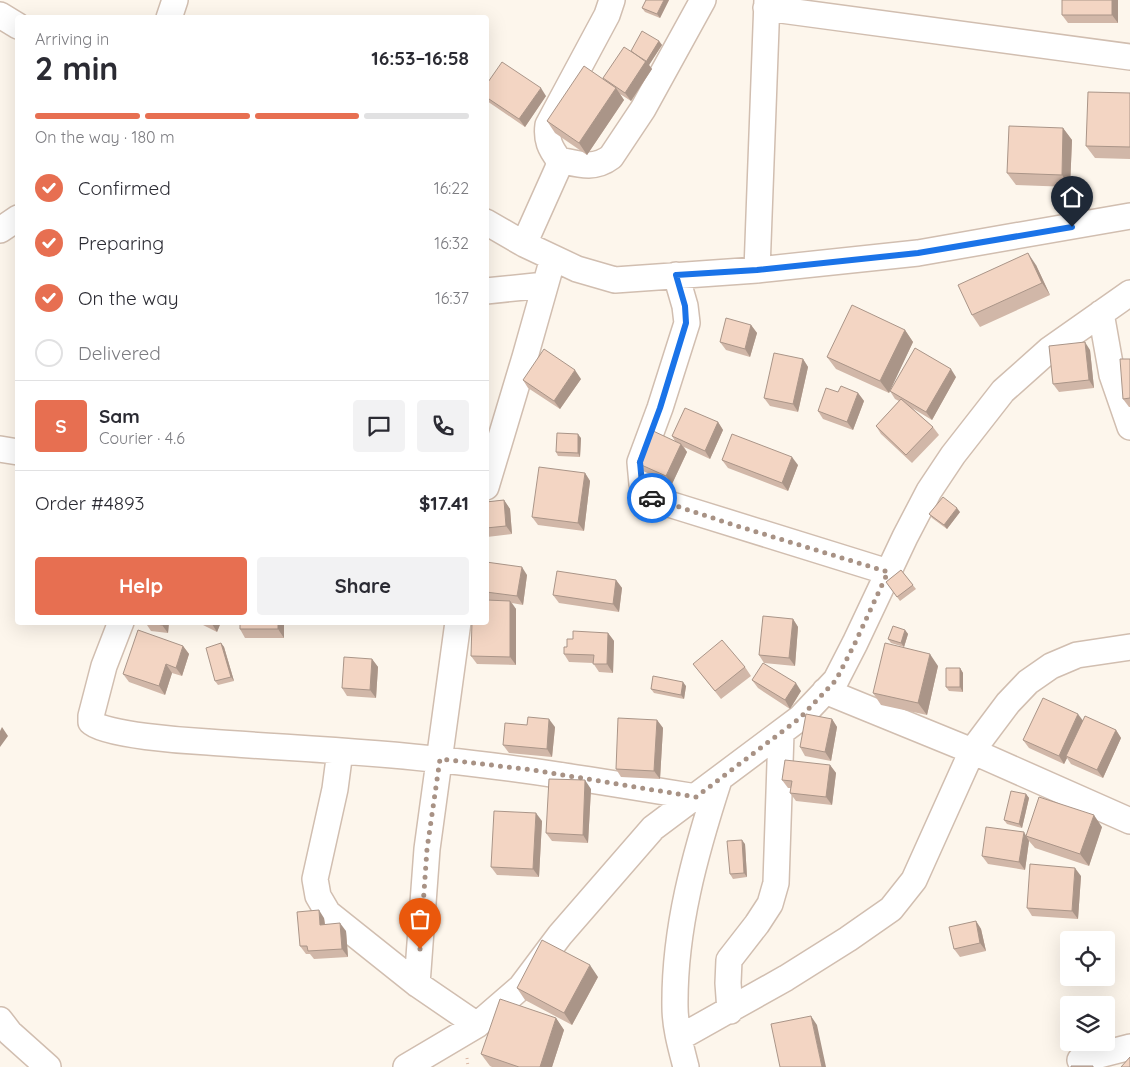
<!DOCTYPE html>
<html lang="en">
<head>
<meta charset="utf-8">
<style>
  body { margin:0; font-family:Quicksand,sans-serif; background:#f2f2f3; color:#2b2b33; height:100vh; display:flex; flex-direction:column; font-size:19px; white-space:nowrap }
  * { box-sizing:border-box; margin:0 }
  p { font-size:16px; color:#7c7c81 }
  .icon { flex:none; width:28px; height:28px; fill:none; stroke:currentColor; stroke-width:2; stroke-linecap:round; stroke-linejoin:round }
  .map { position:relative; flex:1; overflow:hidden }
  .sheet { position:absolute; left:15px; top:15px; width:474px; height:610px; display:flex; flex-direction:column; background:#fff; border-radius:5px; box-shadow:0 5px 20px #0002 }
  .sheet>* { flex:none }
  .controls { position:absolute; left:1060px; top:931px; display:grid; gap:10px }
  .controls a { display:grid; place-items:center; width:55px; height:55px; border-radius:5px; background:#fff; box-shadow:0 5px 20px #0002; font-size:25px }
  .pin { position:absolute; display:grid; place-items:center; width:42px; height:42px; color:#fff; margin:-51px -21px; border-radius:50% 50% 50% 0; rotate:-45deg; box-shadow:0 0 5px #0007 }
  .pin .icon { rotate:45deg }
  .courier { position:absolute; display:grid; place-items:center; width:50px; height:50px; margin:-25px; border:4px solid #1a73e8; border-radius:50%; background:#fff; color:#222; box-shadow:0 1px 6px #0007 }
  .head em { font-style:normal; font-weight:700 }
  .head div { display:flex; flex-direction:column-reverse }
  .head { display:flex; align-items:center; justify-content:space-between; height:85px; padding:0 20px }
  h1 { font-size:32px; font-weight:700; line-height:38px }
  .bar { display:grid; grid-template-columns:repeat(4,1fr); gap:8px 5px; align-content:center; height:60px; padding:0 20px }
  .bar i { height:6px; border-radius:4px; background:#e1e1e2 }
  .bar .selected { background:#e76f51 }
  .bar p { grid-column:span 4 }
  .line { display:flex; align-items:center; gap:12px; padding:0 20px; border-top:1px solid #e1e1e2 }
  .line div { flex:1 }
  .round { display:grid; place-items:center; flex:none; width:52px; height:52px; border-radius:5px; background:#f2f2f3 }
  ol { padding:0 20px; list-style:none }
  li { display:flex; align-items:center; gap:15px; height:55px }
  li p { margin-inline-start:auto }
  li .icon { padding:5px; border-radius:50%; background:#e76f51; color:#fff; stroke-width:4 }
  li:last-child { color:#7c7c81 }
  li i { width:28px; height:28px; border:2px solid #e1e1e2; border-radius:50% }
  .button { display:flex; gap:10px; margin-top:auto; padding:10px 20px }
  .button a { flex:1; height:58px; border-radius:5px; background:#e76f51; color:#fff; font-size:20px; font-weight:700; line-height:58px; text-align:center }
  .button a+a { background:#f2f2f3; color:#2b2b33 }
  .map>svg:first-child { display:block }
</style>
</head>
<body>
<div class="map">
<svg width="1130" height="1067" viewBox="0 0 1130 1067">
  <rect width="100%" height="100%" fill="#fdf6ec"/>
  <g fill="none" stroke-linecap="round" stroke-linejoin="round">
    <g stroke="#d1beb0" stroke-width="28">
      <path id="minor" d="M766,8L1130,57
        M0,15L18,26
        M169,18L175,0
        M559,160C578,164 594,170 611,157L643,109L703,0
        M486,222L524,244L577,269L615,280L757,270L918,253L1130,216
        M0,230L18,218
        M524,244L558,168L559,160C550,148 546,140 548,125L607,15L612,0
        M757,270L767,0
        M676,275L685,306L687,323L660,408L640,462L642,484L651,497L672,505L888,572
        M486,291L545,285
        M1101,313L1112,375L1130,427
        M0,449L18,452
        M486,487L525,357L553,258
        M121,622L104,666L91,716V722C103,735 187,741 208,742C286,748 364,751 442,760C527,769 611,783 696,797
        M825,691L972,751L1130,821
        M340,751L335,789L315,879L318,896L328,913L417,984L477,1025
        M417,984L427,849L458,622
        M730,1011L728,983L729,960L757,924L770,904L776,883L781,733
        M0,1020L10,1033L48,1067
        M679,1038L786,978L848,939L891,909L914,880L972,751L1008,703L1028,682L1051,666L1077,655L1130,647
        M1080,1060L1130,1047
        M406,1067L477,1025L521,987L560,935L653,828L800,718L836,680L855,643L905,537L929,491L953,455L1003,391L1049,350L1130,293
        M686,1067C681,1048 675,1027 675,1007C674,929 695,854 719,780"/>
    </g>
    <path stroke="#d9b8a5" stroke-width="3" stroke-dasharray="1 4" stroke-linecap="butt" d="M467,1058L468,1067"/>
    <use href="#minor" stroke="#fff" stroke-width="25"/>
  </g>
  <path fill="#d1b7a8" d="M646,0H669L660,18L645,12L642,8Z
    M1118,0V23H1068L1062,15Z
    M659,41L662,45L649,65L652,69L631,101L620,94L624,100L587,155L555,133L547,121L605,80L603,78L631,51Z
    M486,85L546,96L525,127L487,101Z
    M1130,93V159L1095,158L1086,146Z
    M1063,128L1072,140L1070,187L1016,185L1007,173Z
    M1036,265L1050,295L980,327L972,315Z
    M751,325L757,333L750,357L726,350L720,342Z
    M905,330L913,342L890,390L956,377L932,420L912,408L933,427L939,435L912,463L881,434L876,426L899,401L895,399L890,391L889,393L836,369L827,357Z
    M1090,350L1094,388L1059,392L1053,384Z
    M803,359L808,367L798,412L770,406L764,398Z
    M1130,359V407H1129L1123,399Z
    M581,379L560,409L528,388L523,380Z
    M838,392L858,393L864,401L853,430L823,419L818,411Z
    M718,422L723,430L710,459L684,447L687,452L672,484L643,471L637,463L675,441L672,436Z
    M581,438L580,457L558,456L556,452Z
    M722,460L798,465L788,491L728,468Z
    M585,473L590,481L584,531L538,525L532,517Z
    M504,500L510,509L512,534L487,537L486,502Z
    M960,512L947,529L932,518L929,514Z
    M486,562L527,575L523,605L512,603L516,609V665L477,664L471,656L491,600H486Z
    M901,570L916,589L900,601L886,582Z
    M616,580L622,588L619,612L559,603L553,595Z
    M793,619L798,627L795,666L764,663L759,655Z
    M133,622H169L168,633L151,631L147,625L135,624Z
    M197,622H221L217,632Z
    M284,622V638H245L240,629Z
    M905,630L908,634L904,647L891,643L888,639Z
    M608,633L614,641L613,673L599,672L593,663L569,662L564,654L567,647L573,639Z
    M221,643L224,647L234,681L218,685L215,681Z
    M183,646L189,654L182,676L172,673L165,695L129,682L123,674Z
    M372,659L378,667L376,698L347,696L342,688Z
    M693,664L745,667L751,676L721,699Z
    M938,666L927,715L881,705L873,693Z
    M960,668L963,673V692L949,691L946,687Z
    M752,680L801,691L790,709L758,688Z
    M686,686L684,699L654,693L651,689Z
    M832,719L837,727L831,761L805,756L800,747Z
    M657,720L663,728L660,779L621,777L616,769Z
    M1083,720L1116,730L1121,738L1103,778L1071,764L1067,758L1064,764L1029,748L1023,740Z
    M555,727L552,757L509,753L503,745Z
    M830,765L836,773L832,805L796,801L790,793L791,788H788L782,780Z
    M591,789L588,843L552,841L546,833Z
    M1026,794L1029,798L1022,828L1007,824L1004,820Z
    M542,821L539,877L497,875L491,867Z
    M1102,827L1089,866L1035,848L1029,841L1025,870L988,864L982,856L1026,836Z
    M745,844L747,877L733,879L730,874Z
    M1081,876L1078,919L1032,916L1027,908Z
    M324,918L325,924L346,931L348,957L314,959L310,954H306L300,946Z
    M976,921L981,929L986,951L960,957L954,949Z
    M598,977L572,1025L525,1000L517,988Z
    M556,1018L564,1030L552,1067H492L490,1066L481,1054Z"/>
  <path fill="#aa9588" d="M664,0H669L660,18L657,14Z
    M1112,0H1118V23L1112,15Z
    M659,41L662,45L649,65L652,69L631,101L625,93Z
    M541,88L546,96L525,127L519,119Z
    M616,88L624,100L587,155L579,143Z
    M1063,128L1072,140L1070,187L1062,175Z
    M1028,253L1036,265L1050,295L1042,283Z
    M751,325L757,333L750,357L745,349Z
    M905,330L913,342L889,393L880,381Z
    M1085,342L1090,350L1094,388L1089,380Z
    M803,359L808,367L798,412L793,404Z
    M951,369L956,377L932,420L926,412Z
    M575,370L581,379L560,409L554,401Z
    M858,393L864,401L853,430L847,422Z
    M718,422L723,430L710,459L705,451Z
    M578,434L581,438L580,457L578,453Z
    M681,444L687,452L672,484L666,476Z
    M792,457L798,465L788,491L782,483Z
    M585,473L590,481L584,531L578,523Z
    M504,500L510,509L512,534L506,526Z
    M957,508L960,512L947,529L944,525Z
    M522,567L527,575L523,605L517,596Z
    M616,580L622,588L619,612L613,604Z
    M510,601L516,609V665L510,657Z
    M793,619L798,627L795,666L789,658Z
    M162,622H169L168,633L162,625Z
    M212,622H221L217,632L212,624Z
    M278,622H284V638L278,629Z
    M905,630L908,634L904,647L901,643Z
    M608,633L614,641L613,673L607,664Z
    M221,643L224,647L234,681L231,677Z
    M183,646L189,654L182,676L176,668Z
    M930,654L938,666L927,715L918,703Z
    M372,659L378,667L376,698L370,690Z
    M166,664L172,673L165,695L159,686Z
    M960,668L963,673V692L960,687Z
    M683,682L686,686L684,699L681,695Z
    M796,683L801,691L790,709L785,700Z
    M1078,714L1084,722L1066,756L1067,758L1064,764L1059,756Z
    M549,719L555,727L552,757L547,749Z
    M832,719L837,727L831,761L825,752Z
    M657,720L663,728L660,779L654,771Z
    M2,727L8,736L0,747V731Z
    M1116,730L1121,738L1103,778L1097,770Z
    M830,765L836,773L832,805L826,797Z
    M585,780L591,789L588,843L583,835Z
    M1026,794L1029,798L1022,828L1019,824Z
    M536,813L542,821L539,877L533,869Z
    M1094,815L1102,827L1089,866L1080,854Z
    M1024,832L1029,841L1025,870L1019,862Z
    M742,840L745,844L747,877L744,873Z
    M1075,868L1081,876L1078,919L1072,911Z
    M319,910L324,918L326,933L320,925Z
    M976,921L981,929L986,951L980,943Z
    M340,923L346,931L348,957L342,949Z
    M590,965L598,977L572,1025L564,1013Z
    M811,1016L817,1025L826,1067H822Z
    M556,1018L564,1030L552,1067H540Z"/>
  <path fill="#f3d5c3" stroke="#aa9588" d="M646,0H664L657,14L642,8Z
    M1062,0H1112V15H1062Z
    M642,31L659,41L646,62L631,51Z
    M624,47L646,61L625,93L603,78Z
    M502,62L541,88L519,119L486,97V85Z
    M584,66L616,88L579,143L547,121Z
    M1088,92L1130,93V147L1086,146Z
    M1009,126L1063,128L1062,175L1007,173Z
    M1028,253L1042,283L972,315L958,285Z
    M852,305L905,330L880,381L827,357Z
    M726,318L751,325L745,349L720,342Z
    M1085,342L1089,380L1053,384L1049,346Z
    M915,348L951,369L926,412L890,391Z
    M544,349L575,370L554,401L523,380Z
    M774,353L803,359L793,404L764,398Z
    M1120,359H1130V398L1123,399Z
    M841,386L858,393L847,422L818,411L826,388L838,392Z
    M901,399L933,427L906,455L876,426Z
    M685,408L718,422L705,451L672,436Z
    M651,430L681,444L666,476L637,463Z
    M557,433L578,434V453L556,452Z
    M732,434L792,457L782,483L722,460Z
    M539,467L585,473L578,523L532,517Z
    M943,497L957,508L944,525L929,514Z
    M504,500L506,526L486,528V502Z
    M486,562L522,567L517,596L486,592Z
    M901,570L913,585L897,597L886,582Z
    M557,571L616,580L613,604L553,595Z
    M486,600L510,601V657L471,656L472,622H486Z
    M763,616L793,619L789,658L759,655Z
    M146,622H162V625Z
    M240,622H278V629H240Z
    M893,626L905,630L901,643L888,639Z
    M138,630L183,646L176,668L166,664L159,686L123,674Z
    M573,631L608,633L607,664H593L594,655L564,654V647H567V639H573Z
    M722,640L745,667L715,691L693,664Z
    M221,643L231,677L215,681L206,648Z
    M885,643L930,654L918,703L873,693Z
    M344,657L372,659L370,690L342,688Z
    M763,663L796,683L785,700L752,680Z
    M946,668H960V687H946Z
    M653,676L683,682L681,695L651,689Z
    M1043,698L1078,714L1059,756L1023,740Z
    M806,714L832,719L825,752L800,747Z
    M1085,716L1116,730L1097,770L1066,756Z
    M528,717L549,719L547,749L503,745L505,723L527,725Z
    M618,718L657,720L654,771L616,769Z
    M785,760L830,765L826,797L790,793L792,781L782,780Z
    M549,779L585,780L583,835L546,833Z
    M1011,791L1026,794L1019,824L1004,820Z
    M1039,797L1094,815L1080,854L1026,836Z
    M494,811L536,813L533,869L491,867Z
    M986,827L1024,832L1019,862L982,856Z
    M742,840L744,873L730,874L727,841Z
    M1030,864L1075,868L1072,911L1027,908Z
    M319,910L320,925L340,923L342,949L308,951L307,946H300L297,912Z
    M976,921L980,943L954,949L949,927Z
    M542,940L590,965L564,1013L517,988Z
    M500,999L556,1018L540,1067H519L481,1054Z
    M811,1016L822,1067H780L771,1024Z
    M1130,1057V1067H1121Z
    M1071,1066H1093V1067H1071Z"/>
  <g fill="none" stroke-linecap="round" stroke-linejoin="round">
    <path stroke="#a89285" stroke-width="5" stroke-dasharray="0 9" d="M420,949L427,849L440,759L533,770L696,797L800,718L836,680L855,643L888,572L734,525L652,498"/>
    <path stroke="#1a73e8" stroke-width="6" d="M652,498L642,484L640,462L660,408L686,323L685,306L676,275L757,270L918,253L1072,227"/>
  </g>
</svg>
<div class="controls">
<a><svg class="icon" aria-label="locate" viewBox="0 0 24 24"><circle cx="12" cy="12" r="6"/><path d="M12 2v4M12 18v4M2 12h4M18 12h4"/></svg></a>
<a><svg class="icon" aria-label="layers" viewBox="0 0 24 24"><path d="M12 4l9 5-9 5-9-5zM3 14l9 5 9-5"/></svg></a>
</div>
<div class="pin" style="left:420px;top:949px;background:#ea580c"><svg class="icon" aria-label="bag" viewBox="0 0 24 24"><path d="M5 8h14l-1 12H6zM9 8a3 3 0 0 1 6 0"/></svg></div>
<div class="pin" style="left:1072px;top:227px;background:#1f2937"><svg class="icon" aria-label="home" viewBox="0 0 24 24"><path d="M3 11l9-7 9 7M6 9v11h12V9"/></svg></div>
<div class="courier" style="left:652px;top:498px"><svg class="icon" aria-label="car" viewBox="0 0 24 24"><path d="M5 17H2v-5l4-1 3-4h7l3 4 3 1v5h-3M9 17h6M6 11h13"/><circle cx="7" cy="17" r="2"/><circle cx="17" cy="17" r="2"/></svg></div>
<section class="sheet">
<div class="head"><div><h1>2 min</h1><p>Arriving in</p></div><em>16:53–16:58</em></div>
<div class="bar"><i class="selected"></i><i class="selected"></i><i class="selected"></i><i></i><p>On the way · 180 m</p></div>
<ol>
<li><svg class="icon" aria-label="check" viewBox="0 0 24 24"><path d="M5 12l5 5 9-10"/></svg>Confirmed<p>16:22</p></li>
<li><svg class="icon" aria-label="check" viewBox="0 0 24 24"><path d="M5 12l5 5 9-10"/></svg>Preparing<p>16:32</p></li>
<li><svg class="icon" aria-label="check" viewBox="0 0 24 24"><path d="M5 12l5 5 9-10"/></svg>On the way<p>16:37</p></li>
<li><i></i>Delivered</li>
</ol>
<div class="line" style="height:90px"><b class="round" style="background:#e76f51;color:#fff">S</b><div><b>Sam</b><p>Courier · 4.6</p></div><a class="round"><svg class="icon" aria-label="chat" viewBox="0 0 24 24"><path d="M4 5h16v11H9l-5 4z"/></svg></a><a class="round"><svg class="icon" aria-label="phone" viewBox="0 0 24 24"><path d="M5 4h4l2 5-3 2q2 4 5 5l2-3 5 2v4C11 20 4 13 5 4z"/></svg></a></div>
<div class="line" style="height:65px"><div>Order #4893</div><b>$17.41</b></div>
<div class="button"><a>Help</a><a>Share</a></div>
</section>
</div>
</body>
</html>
